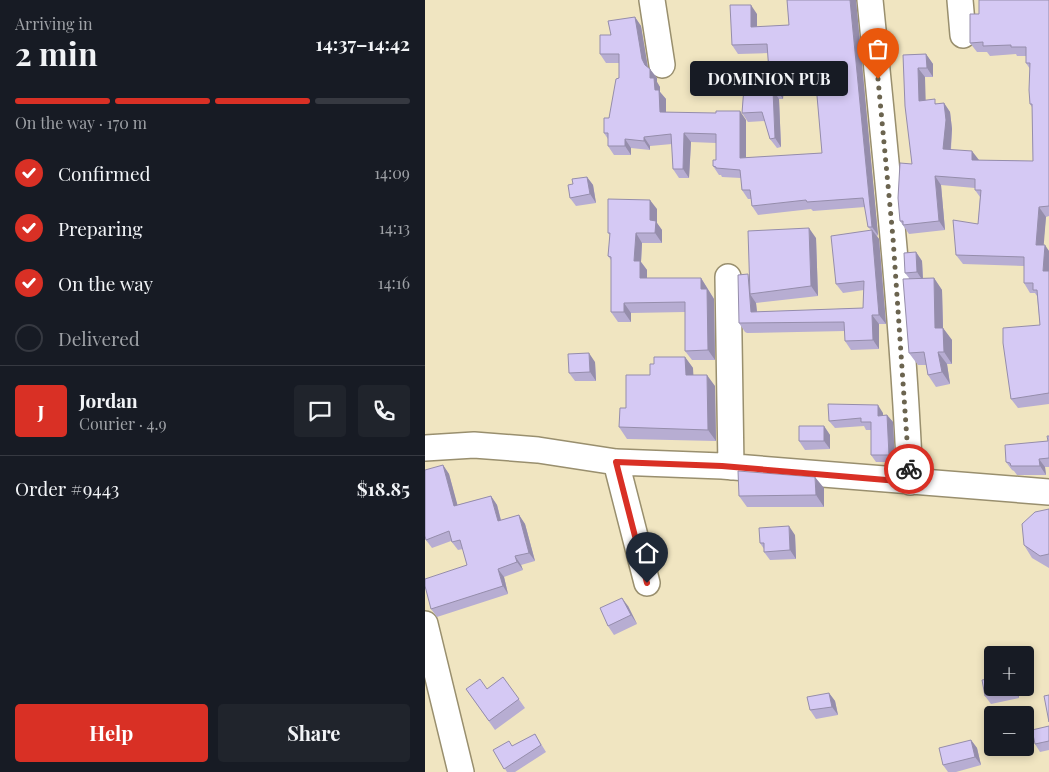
<!DOCTYPE html>
<html lang="en">
<head>
<meta charset="utf-8">
<style>
  body { margin:0; font-family:"Playfair Display",serif; background:#20242c; color:#f1f3f6; height:100vh; display:flex; flex-direction:column; font-size:19px; white-space:nowrap }
  * { box-sizing:border-box; margin:0 }
  p { font-size:16px; color:#9ea1a6 }
  .icon { flex:none; width:28px; height:28px; fill:none; stroke:currentColor; stroke-width:2; stroke-linecap:round; stroke-linejoin:round }
  .map { position:relative; flex:1; overflow:hidden }
  .sheet { display:flex; flex-direction:column; background:#171b24; width:425px }
  .sheet>* { flex:none }
  .fabs { position:absolute; left:559px; top:646px; display:grid; gap:10px }
  .fabs a { display:grid; place-items:center; width:50px; height:50px; border-radius:5px; background:#171b24; box-shadow:0 2px 8px #0003; font-size:25px }
  .pin { position:absolute; display:grid; place-items:center; width:42px; height:42px; color:#fff; margin:-51px -21px; border-radius:50% 50% 50% 0; rotate:-45deg; box-shadow:0 0 5px #0007 }
  .pin .icon { rotate:45deg }
  .courier { position:absolute; display:grid; place-items:center; width:50px; height:50px; margin:-25px; border:4px solid #d93025; border-radius:50%; background:#fff; color:#222; box-shadow:0 1px 6px #0007 }
  .bubble { position:absolute; height:35px; border-radius:5px; background:#171b24; box-shadow:0 2px 8px #0003; font-size:16px; font-weight:700; line-height:35px; text-align:center }
  .head em { font-style:normal; font-weight:700 }
  .head div { display:flex; flex-direction:column-reverse }
  .head { display:flex; align-items:center; justify-content:space-between; height:85px; padding:0 15px }
  h1 { font-size:32px; font-weight:700; line-height:38px }
  .bar { display:grid; grid-template-columns:repeat(4,1fr); gap:8px 5px; align-content:center; height:60px; padding:0 15px }
  .bar i { height:6px; border-radius:4px; background:#363941 }
  .bar .selected { background:#d93025 }
  .bar p { grid-column:span 4 }
  .line { display:flex; align-items:center; gap:12px; padding:0 15px; border-top:1px solid #363941 }
  .line div { flex:1 }
  .round { display:grid; place-items:center; flex:none; width:52px; height:52px; border-radius:5px; background:#20242c }
  ol { padding:0 15px; list-style:none }
  li { display:flex; align-items:center; gap:15px; height:55px }
  li p { margin-inline-start:auto }
  li .icon { padding:5px; border-radius:50%; background:#d93025; color:#fff; stroke-width:4 }
  li:last-child { color:#9ea1a6 }
  li i { width:28px; height:28px; border:2px solid #363941; border-radius:50% }
  .action { display:flex; gap:10px; margin-top:auto; padding:10px 15px }
  .action a { flex:1; height:58px; border-radius:5px; background:#d93025; color:#fff; font-size:20px; font-weight:700; line-height:58px; text-align:center }
  .action a+a { background:#20242c; color:#f1f3f6 }
  main { display:flex; flex:1; min-height:0 }
  .map>svg:first-child { display:block }
</style>
</head>
<body>
<main>
<section class="sheet">
<div class="head"><div><h1>2 min</h1><p>Arriving in</p></div><em>14:37–14:42</em></div>
<div class="bar"><i class="selected"></i><i class="selected"></i><i class="selected"></i><i></i><p>On the way · 170 m</p></div>
<ol>
<li><svg class="icon" aria-label="check" viewBox="0 0 24 24"><path d="M5 12l5 5 9-10"/></svg>Confirmed<p>14:09</p></li>
<li><svg class="icon" aria-label="check" viewBox="0 0 24 24"><path d="M5 12l5 5 9-10"/></svg>Preparing<p>14:13</p></li>
<li><svg class="icon" aria-label="check" viewBox="0 0 24 24"><path d="M5 12l5 5 9-10"/></svg>On the way<p>14:16</p></li>
<li><i></i>Delivered</li>
</ol>
<div class="line" style="height:90px"><b class="round" style="background:#d93025;color:#fff">J</b><div><b>Jordan</b><p>Courier · 4.9</p></div><a class="round"><svg class="icon" aria-label="chat" viewBox="0 0 24 24"><path d="M4 5h16v11H9l-5 4z"/></svg></a><a class="round"><svg class="icon" aria-label="phone" viewBox="0 0 24 24"><path d="M5 4h4l2 5-3 2q2 4 5 5l2-3 5 2v4C11 20 4 13 5 4z"/></svg></a></div>
<div class="line" style="height:65px"><div>Order #9443</div><b>$18.85</b></div>
<div class="action"><a>Help</a><a>Share</a></div>
</section>
<div class="map">
<svg width="624" height="772" viewBox="0 0 624 772">
  <rect width="100%" height="100%" fill="#f0e5c1"/>
  <g fill="none" stroke-linecap="round" stroke-linejoin="round">
    <g stroke="#998f6e" stroke-width="28">
      <path id="minor" d="M227,0L237,65
        M445,0C461,160 478,321 485,482
        M535,0L538,35
        M303,277L306,467
        M0,448L49,445L113,450L191,462L297,466L624,492
        M191,462L222,583
        M0,624L36,772"/>
    </g>
    <use href="#minor" stroke="#fff" stroke-width="25"/>
  </g>
  <path fill="#b7add2" d="M362,0H431L453,235L452,236L454,239L461,324H454V349L426,350L420,341V331L322,333L320,332L314,323L324,275L391,238L393,296L331,303L332,312L438,308L439,290L418,293L411,284L446,230L443,227L440,207L388,211L386,209L333,215L327,206L326,199H323L317,190L316,178L297,177L296,175H294L288,166L291,160V143L266,142L264,178H254L248,169L247,144L225,146V150L206,148V155H189L183,146V139L179,133L184,118L194,78V63H181L175,54L186,35L210,17L216,26L223,68L232,78V82L235,87V92L241,99V112L321,120V158L397,153L391,82L359,85L358,99H354L356,147L352,148L345,139L340,121L323,122L317,113L319,86L285,88L282,83L322,74L344,72L343,53L313,54L307,45L332,14V27L364,25Z
    M624,0V216L621,217L618,245L624,251V404L593,408L586,399L615,325L612,296L610,293H605L599,283V266L538,264L531,255L553,224L555,197L550,190V188L516,185L520,230L484,234L475,221L487,164L478,55L501,54L508,64V77H500V101L513,104L519,103L525,112L527,129L526,150L554,160L608,161L607,107L605,104V69L601,63V56H592L591,54L565,56L562,52H552L545,43L554,14Z
    M162,177L168,185L171,203L151,206L145,198L148,184Z
    M232,209V223L237,230V243H217L216,262L222,270V278H276L289,299L290,360H267L260,351V312L206,313V322H193L186,312V260L183,256L185,235L183,233Z
    M491,252L497,261L498,278H509L517,290L518,328L527,340V364H522L525,384L511,387L503,375L501,365H493L484,353V278L480,273Z
    M260,357L268,368V375L290,386L291,441L202,439L194,427L201,408L225,375L229,364Z
    M170,362L171,381H150L144,373Z
    M458,413V415H462L468,422L470,462H451L446,455V430H441L439,426L410,428L404,421Z
    M399,426L405,435V449L380,450L374,441Z
    M624,436V467H620L621,475H592L589,471L587,470L581,462L617,442L623,441Z
    M18,465L24,474L32,505L66,496L72,505L76,520L94,515L100,524L110,561L96,565L98,570L79,577L83,594L12,617L6,609L42,565L38,549L33,550L26,541L7,548L1,540Z
    M399,488V507H322L314,496Z
    M624,509V568L607,558L599,545Z
    M370,535L371,559L345,560L339,552V549L335,543Z
    M203,606L212,624L189,635L183,626Z
    M78,677L100,708L70,730L41,689H62Z
    M592,688L594,698L566,704L560,696Z
    M404,693L410,701L413,715L391,719L385,710Z
    M624,726V750L615,752L610,744Z
    M110,734L121,752L90,772H82L68,750L88,746Z
    M546,740L552,748L556,765L531,772H523L518,765Z"/>
  <path fill="#958dab" d="M425,0H431L453,235L447,227Z
    M326,5L332,14V36L326,27Z
    M210,17L216,26L223,68L225,69L232,78V82L235,87V92L241,99V121L235,112L225,78L217,59Z
    M501,54L508,64V77L502,68Z
    M493,68L500,77L501,111L494,101Z
    M353,76L359,85L358,99L352,90Z
    M348,90L354,99L356,147L350,138Z
    M519,103L525,112L527,129L525,158L518,149Z
    M315,111L321,120V167L315,158Z
    M259,133L266,142L264,178L258,169Z
    M219,137L225,146V150L219,141Z
    M200,139L206,148V155L200,146Z
    M547,151L554,160H547Z
    M510,176L516,185L520,230L514,221Z
    M162,177L168,185L171,203L165,194Z
    M225,200L232,209V223L237,230V243L230,233L225,220Z
    M614,207L621,217L618,254L611,245Z
    M384,228L391,238L393,296L386,286Z
    M447,230L454,239L461,324L454,315Z
    M211,233L217,243L216,262L222,270V288L215,278L209,261Z
    M620,245L624,251V279L618,271Z
    M491,252L497,261L498,281L492,272Z
    M276,278L289,299L290,360L283,350L276,289Z
    M509,278L517,290L518,328L527,340V364L519,352L510,328Z
    M325,294L331,303L333,321L326,312Z
    M199,303L206,313V322L199,312Z
    M447,315L454,324V349L448,340Z
    M513,352L522,364L525,384L517,372Z
    M164,353L170,362L171,381L165,372Z
    M260,357L268,368L269,386L261,375Z
    M282,375L290,386L291,441L283,430Z
    M453,405L458,413V423L453,416Z
    M462,415L468,422L470,462L464,455Z
    M399,426L405,435V449L399,441Z
    M614,459L620,467L621,475L615,466Z
    M18,465L24,474L35,514L29,506Z
    M390,477L399,488V507L391,495Z
    M66,496L72,505L78,529L73,521Z
    M94,515L100,524L110,561L104,553Z
    M364,526L370,535L371,559L365,550Z
    M90,556L96,565L98,570L92,562Z
    M73,569L79,577L83,594L78,586Z
    M197,598L203,606L212,624L206,615Z
    M588,688H592L594,698L588,689Z
    M404,693L410,701L413,715L407,707Z
    M546,740L552,748L556,765L550,757Z"/>
  <path fill="#d5c9f4" stroke="#958dab" d="M362,0H425L447,227H443L438,198L382,202L381,200L327,206L325,190H317L315,170L291,168V167L288,166V160H291V134L259,133L258,169H248L246,134L219,137V141L200,139V146H183V133H179V118H184L191,79L194,78V54H175V35H186L183,21L210,17L217,59L220,65L225,69V78H229L230,90H234L235,112L291,113V111H315V158L397,153L390,73L353,76L352,90H348L350,138L345,139L337,112L317,113L320,74L344,72L342,44L307,45L305,5H326V27L364,25Z
    M554,0H624V206L614,207L611,245H620L618,271H624V393L586,399L578,343V328L615,325L612,290H608V283H599V257L531,255L528,220L553,224L556,190H550V179L510,176L514,221L478,225V221H475L473,198L475,163L487,164L480,106L478,55L501,54L502,68H493L494,101L510,99V104L519,103L521,120L518,149L547,151V160L608,161L607,104H605L604,90L605,63H601V47H586V45L558,46V42L545,43V14H554Z
    M319,69L320,74L319,82L282,83L281,71Z
    M162,177L165,194L145,198L143,185L148,184L147,179Z
    M183,199L225,200V220L231,221L230,233H211L209,261H215V278H276V289H282L283,350L260,351V302L199,303V312H186V257L183,256L185,233H183Z
    M384,228L386,286L325,294L323,231Z
    M447,230L454,315H447L448,340L420,341L419,322L315,323H314L313,275L323,274L326,312L438,308L439,281L411,284L406,236Z
    M491,252L492,272L480,273L479,253Z
    M509,278L510,328H518L519,352H513L517,372L503,375L499,352L484,353L478,279Z
    M164,353L165,372L144,373L143,354Z
    M229,357H260L261,375H282L283,430L194,427L195,408H201V375H225V364H229Z
    M403,404L453,405V416L462,415L464,455H446V422H436V418L404,421Z
    M374,426H399V441H374Z
    M622,436H624V458L614,459L615,466H586L585,463L581,462L580,445L623,441Z
    M18,465L29,506L66,496L73,521L94,515L104,553L90,556L92,562L73,569L78,586L6,609L0,586V579L42,565L35,540L27,542L24,531L1,540L0,536V470Z
    M313,471L390,477L391,495L314,496Z
    M624,509V554L615,556L599,545L597,524L610,512Z
    M364,526L365,550L339,552V543H335L334,528Z
    M197,598L206,615L183,626L175,608Z
    M78,677L94,699L64,721L41,689L55,679L62,689Z
    M568,678V688H588V689L560,696L557,680Z
    M404,693L407,707L385,710L382,697Z
    M624,695V722L619,696Z
    M568,723V735L562,725Z
    M624,726V741L610,744L607,730Z
    M110,734L116,745L79,769L68,750L84,741L87,746Z
    M546,740L550,757L518,765L514,748Z"/>
  <g fill="none" stroke-linecap="round" stroke-linejoin="round">
    <path stroke="#6b644f" stroke-width="5" stroke-dasharray="0 9" d="M453,79L468,238L484,469"/>
    <path stroke="#d93025" stroke-width="6" d="M222,583L191,462L297,466L485,482L484,469"/>
  </g>
</svg>
<div class="fabs">
<a>+</a>
<a>−</a>
</div>
<div class="pin" style="left:453px;top:79px;background:#ea580c"><svg class="icon" aria-label="bag" viewBox="0 0 24 24"><path d="M5 8h14l-1 12H6zM9 8a3 3 0 0 1 6 0"/></svg></div>
<div class="pin" style="left:222px;top:583px;background:#1f2937"><svg class="icon" aria-label="home" viewBox="0 0 24 24"><path d="M3 11l9-7 9 7M6 9v11h12V9"/></svg></div>
<div class="courier" style="left:484px;top:469px"><svg class="icon" aria-label="bike" viewBox="0 0 24 24"><circle cx="6" cy="16" r="4"/><circle cx="18" cy="16" r="4"/><path d="M6 16l4-8h5l3 8M10 8l3 8H6M13 5h3"/></svg></div>
<div class="bubble" style="left:265px;top:61px;width:158px">DOMINION PUB</div>
</div>
</main>
</body>
</html>
